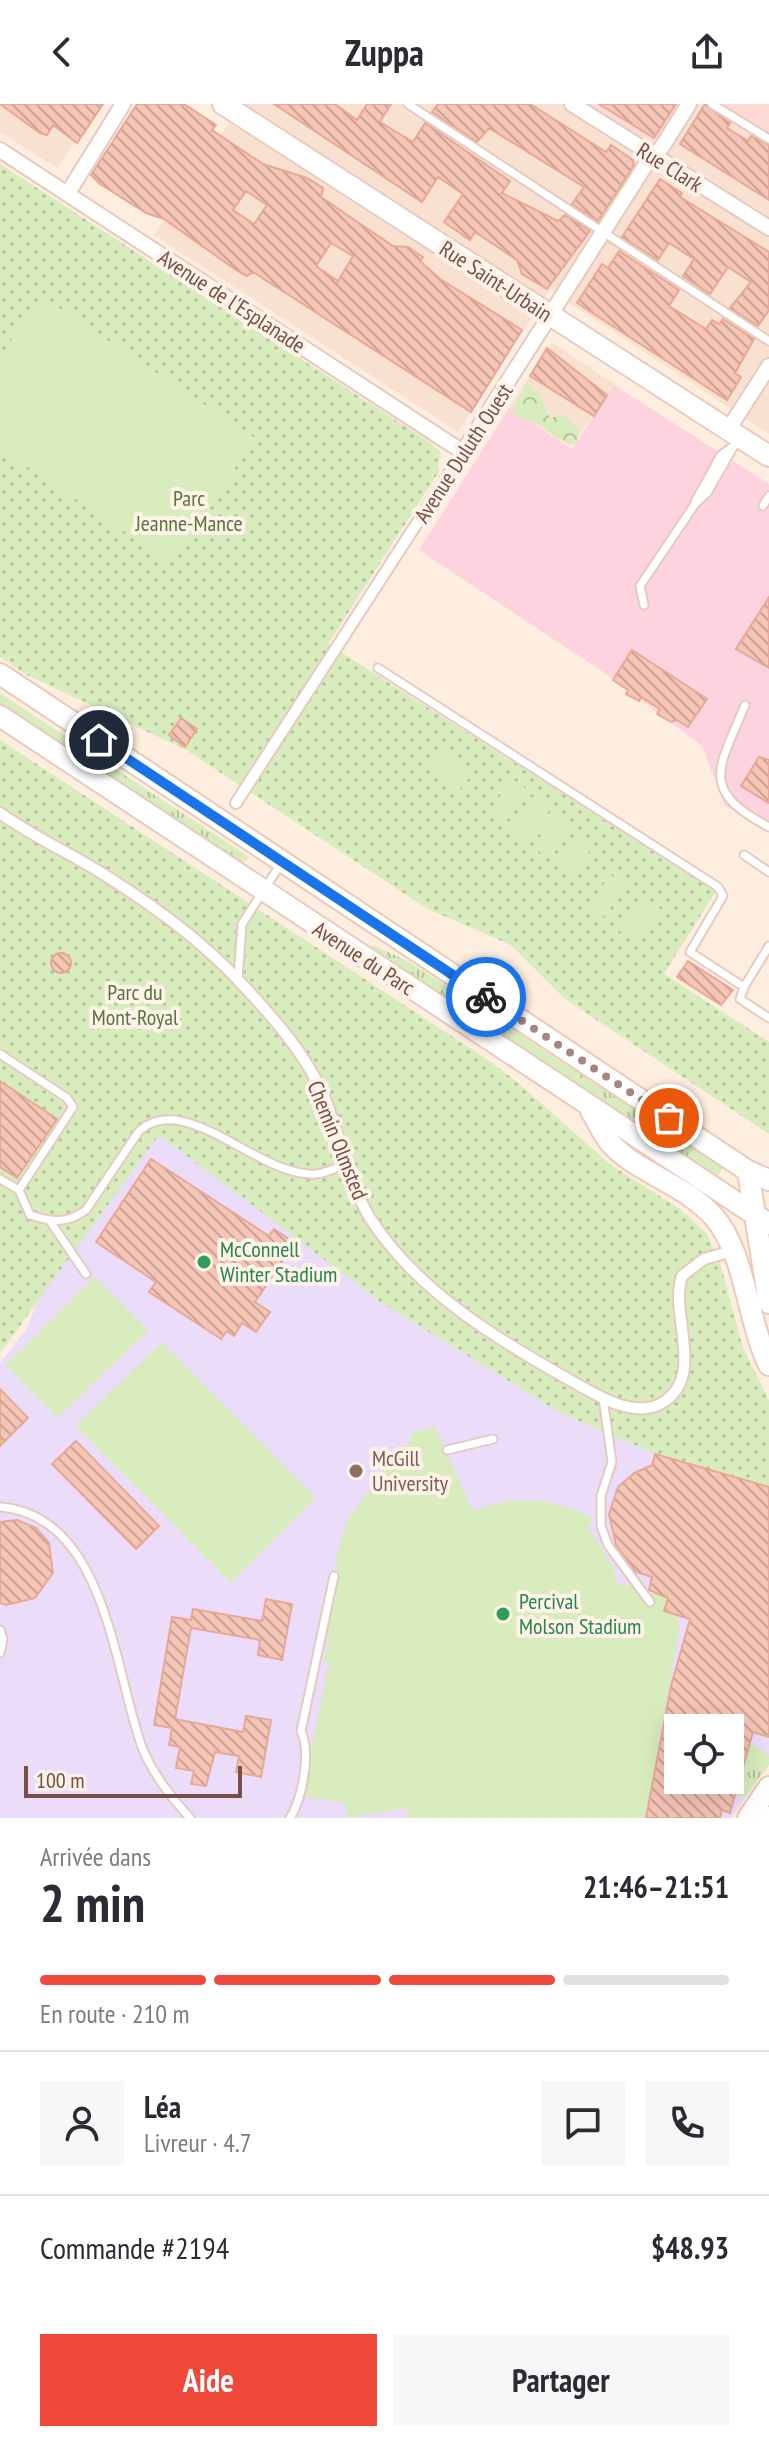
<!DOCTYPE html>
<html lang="fr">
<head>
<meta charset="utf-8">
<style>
  body { margin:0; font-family:"PT Sans Narrow",sans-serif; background:#f7f7f7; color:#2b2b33; height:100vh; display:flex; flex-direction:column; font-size:30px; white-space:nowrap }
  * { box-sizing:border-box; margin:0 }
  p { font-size:26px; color:#7c7c81 }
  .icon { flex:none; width:44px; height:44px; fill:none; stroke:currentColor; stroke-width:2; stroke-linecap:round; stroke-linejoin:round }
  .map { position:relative; height:1714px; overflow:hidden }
  .details { display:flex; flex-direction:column; background:#fff; flex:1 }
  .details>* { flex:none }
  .tools { position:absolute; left:664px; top:1610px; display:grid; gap:16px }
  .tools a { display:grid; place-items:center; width:80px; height:80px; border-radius:0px; background:#fff; box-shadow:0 8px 32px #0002; font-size:40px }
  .scale { position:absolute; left:24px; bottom:20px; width:218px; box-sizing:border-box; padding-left:8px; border:4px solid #765046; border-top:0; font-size:22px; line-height:28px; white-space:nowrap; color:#765046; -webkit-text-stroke:6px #fff2e8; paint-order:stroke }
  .pin { position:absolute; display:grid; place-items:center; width:68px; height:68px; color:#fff; margin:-34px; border:4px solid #fff; border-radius:50%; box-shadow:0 2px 8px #0007 }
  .courier { position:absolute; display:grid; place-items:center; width:80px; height:80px; margin:-40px; border:6px solid #1a73e8; border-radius:50%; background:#fff; color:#222; box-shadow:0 2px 10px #0007 }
  .head em { font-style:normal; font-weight:800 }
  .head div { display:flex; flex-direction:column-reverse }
  .head { display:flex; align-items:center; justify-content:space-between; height:136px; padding:0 40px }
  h1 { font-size:52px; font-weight:800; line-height:60px }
  .bar { display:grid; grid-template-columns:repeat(4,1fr); gap:12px 8px; align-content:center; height:96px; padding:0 40px }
  .bar i { height:10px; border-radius:6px; background:#e1e1e2 }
  .bar .on { background:#f0493c }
  .bar p { grid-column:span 4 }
  .line { display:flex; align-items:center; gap:20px; padding:0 40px; border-top:2px solid #e1e1e2 }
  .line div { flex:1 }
  .round { display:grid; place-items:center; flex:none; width:84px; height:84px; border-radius:0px; background:#f7f7f7 }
  .action { display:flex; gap:16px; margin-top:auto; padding:16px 40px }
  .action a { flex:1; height:92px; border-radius:0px; background:#f0493c; color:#fff; font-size:32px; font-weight:800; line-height:92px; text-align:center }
  .action a+a { background:#f7f7f7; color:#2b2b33 }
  header { display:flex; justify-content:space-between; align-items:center; height:104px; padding:0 40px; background:#fff; font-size:36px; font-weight:800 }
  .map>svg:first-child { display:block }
</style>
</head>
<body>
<header><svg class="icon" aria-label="back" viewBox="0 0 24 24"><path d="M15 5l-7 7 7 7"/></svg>Zuppa<svg class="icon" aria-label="share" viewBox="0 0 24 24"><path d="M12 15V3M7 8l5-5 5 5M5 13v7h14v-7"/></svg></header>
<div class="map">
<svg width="769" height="1714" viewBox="0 0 769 1714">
  <defs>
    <pattern id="grass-tufts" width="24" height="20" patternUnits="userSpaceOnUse" patternTransform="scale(2)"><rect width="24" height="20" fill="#d8ecbe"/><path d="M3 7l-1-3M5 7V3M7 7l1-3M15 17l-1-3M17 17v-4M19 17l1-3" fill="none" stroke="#b4c29c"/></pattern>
    <pattern id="forest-crowns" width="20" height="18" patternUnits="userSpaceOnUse" patternTransform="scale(2)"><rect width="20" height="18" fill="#d8ecbe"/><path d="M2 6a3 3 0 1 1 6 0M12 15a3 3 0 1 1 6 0" fill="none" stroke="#b4c29c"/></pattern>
    <pattern id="park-dots" width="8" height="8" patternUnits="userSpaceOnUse" patternTransform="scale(2)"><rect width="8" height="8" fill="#d8ecbe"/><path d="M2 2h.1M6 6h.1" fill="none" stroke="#b4c29c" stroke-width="1.8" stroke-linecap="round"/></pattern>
    <pattern id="building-back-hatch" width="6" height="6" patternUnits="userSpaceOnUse" patternTransform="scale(2)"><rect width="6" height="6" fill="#f5c5b6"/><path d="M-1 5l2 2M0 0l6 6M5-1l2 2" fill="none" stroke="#cba296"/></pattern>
  </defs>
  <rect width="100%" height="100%" fill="#feeee0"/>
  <path fill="#f8e1d1" d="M0,0H103L57,64L0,28Z
    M242,0H718L769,33V330L550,186L458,328L154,131Z
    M552,238L615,280L571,343L509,304Z"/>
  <path fill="#ffd9d3" d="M588,0H689L654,53L583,7Z
    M718,0H769V33Z"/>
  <path fill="#ebddfa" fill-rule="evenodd" d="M159,1027L382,1199L559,1308L655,1350L769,1383V1659L731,1714H0V1259L27,1224L46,1177ZM678,1624H730V1676H678Z"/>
  <path fill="#fcd3de" d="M614,281L769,380V728L725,702L702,642L603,568L419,446L509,304L572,345Z"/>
  <path fill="url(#grass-tufts)" d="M0,589L249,753L243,760L0,600Z
    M373,841L408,857L723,1064L717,1073L371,845Z
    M749,1637L769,1652V1661L744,1694L733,1691Z"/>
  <path fill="url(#forest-crowns)" d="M526,279L539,288L550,314L563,311L581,327L575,340C552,338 552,326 536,319C527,315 520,316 513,308Z"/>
  <path fill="url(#park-dots)" d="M0,60L431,339L441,349L438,364L440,366L328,540L716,787L664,870L769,938V1030L565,895L511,841L428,805L186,646L27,571L0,553Z
    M0,636L488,956L516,977L611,1061L680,1105L707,1130L721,1162L743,1244L769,1296V1383L655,1350L559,1308L382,1199L159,1031L0,1249Z"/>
  <path fill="#d8ecbe" d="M41,192L255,334L171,459L0,345V253Z
    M441,643L473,670L459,686L427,660Z
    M513,675L529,687L504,720L488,708Z
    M533,692L551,704L527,737L510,725Z
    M556,709L573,721L550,755L533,743Z
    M580,729L595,740L572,770L557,759Z
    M611,771L626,783L604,813L588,801Z
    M644,793L661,805L637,839L619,827Z
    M95,1173L148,1227L58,1314L5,1261Z
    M162,1238L316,1394L231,1479L76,1322Z
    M435,1322L473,1407C515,1390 553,1394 593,1414L588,1423L613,1463L617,1480L635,1481L636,1490L671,1489L678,1492L679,1527L646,1714H408L406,1704L347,1714V1701L342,1699L302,1692L329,1558L324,1557L329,1532L324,1531L338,1446L346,1423L344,1421L383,1366L382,1359L411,1337L412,1329Z"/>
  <path fill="url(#building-back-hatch)" stroke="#e9a895" stroke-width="2" fill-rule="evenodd" d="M0,0H103L77,39L53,21L47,31L40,29Z
    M137,0H184L216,21L212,26L263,60L307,74L323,84L321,93L393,142L408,143L423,153L420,157L440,175L522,226L471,308L253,168L247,172L236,166L164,115L146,109L100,80L91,71ZM246,87L267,101L254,120L233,106ZM331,139L353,152L338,177L316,162Z
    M274,0H335L357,16L367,0H391L380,18L413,38L425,19L510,77L502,89L558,117L565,111L590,127L547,185L522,170L517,156L475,128L470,136L444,118L463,90L438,73L422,98Z
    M438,0H530L606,48L611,41L633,56L634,61L598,117L572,100L584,83L489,24L477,38L432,8Z
    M599,0H676L654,34Z
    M705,0L730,19L727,24L748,37L751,32L769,41V96L680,40Z
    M660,75L682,89L680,93L769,148V206L758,222L730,204L751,178L728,163L710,190L683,172L694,155L669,139L658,156L622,133Z
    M619,147L679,186L669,202L706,225L712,216L719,220L723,215L754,235L735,269L741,273L727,296L577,199L602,160L608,164Z
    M547,244L607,291L594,312L530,272Z
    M769,493V564L736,545Z
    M632,546L707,595L688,623L677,616L671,618L657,610L660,605L641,593L639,597L626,590L628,586L613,576Z
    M181,614L197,625L185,643L169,631Z
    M759,653L769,656V699L741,682Z
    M51 859a10 10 0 1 1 20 0a10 10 0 1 1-20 0Z
    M688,857L733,886L721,901L677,873Z
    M0,977L57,1015L17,1074L0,1063Z
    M151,1055L269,1132L274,1125L295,1139L255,1198L270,1208L256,1228L242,1219L234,1232L227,1227L221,1235L149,1188L156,1178L96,1138Z
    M0,1285L28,1314L0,1342Z
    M76,1337L159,1422L136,1445L52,1360Z
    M655,1350L769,1383V1633L753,1628L730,1709L722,1706L720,1714H646L671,1582L690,1515L664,1507L668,1494L649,1486L652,1473L636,1468L616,1441L609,1410L618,1383L634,1369L652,1361ZM678,1624H730V1676H678Z
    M17,1416L36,1424L49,1439L53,1469L35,1494L6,1501L0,1499V1418Z
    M266,1495L292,1500L282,1556L258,1551L260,1536L191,1524L175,1615L243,1628L246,1612L271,1616L261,1673L236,1668L239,1652L215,1648L206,1682L191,1680L194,1667L176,1664L180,1643L169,1641L172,1624L154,1621L172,1513L191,1516L193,1505L262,1517Z"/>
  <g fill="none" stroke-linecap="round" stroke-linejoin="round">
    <g stroke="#e4cabf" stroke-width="11">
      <path id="service" d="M408,0L769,237
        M712,0L769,35
        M695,398L721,351L732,343
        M763,402L769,392
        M644,501L640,482L695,400L707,389L738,335
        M378,564L718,783L723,792L690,848L744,883L740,895L769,914
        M745,601C719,665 698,685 769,723
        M744,751L769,768
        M238,875L242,820L282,758
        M744,883L769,842
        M0,950L67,994L73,1003L19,1086
        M0,1075L19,1086L30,1111C52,1118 67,1120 86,1106L139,1027C186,985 259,1074 316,1070C326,1069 336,1064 345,1060
        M50,1117L86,1170
        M603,1294L612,1358L601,1392V1422L608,1441L650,1498
        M447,1346L493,1335
        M0,1403C106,1411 114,1567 142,1643C151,1667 172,1695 190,1714
        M0,1526L3,1535L0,1549
        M290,1714C303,1693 311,1648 301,1627L334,1472"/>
    </g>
    <g stroke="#e4cabf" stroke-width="14">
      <path id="pedestrian" d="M236,699L463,348
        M0,709C36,735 77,752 114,777C158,805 205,840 241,879C271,911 305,949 323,990C341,1031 346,1075 370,1114C418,1189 499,1236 575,1279C599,1292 637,1317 665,1297C705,1269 669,1210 682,1172L704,1155L722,1150"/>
    </g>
    <g stroke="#e4cabf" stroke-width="18">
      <path id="minor" d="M572,0L769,124
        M0,46L463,348L645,62L662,43L689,0
        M68,89L123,0
        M728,326L769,262"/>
    </g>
    <g stroke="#eacabb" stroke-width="24">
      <path id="secondary" d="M223,0L769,352
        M0,570L748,1067L769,1076
        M0,612L769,1120
        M591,1007C598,1018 604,1034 614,1043C643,1071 687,1082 714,1113C745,1148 747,1216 769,1261
        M748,1067L769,1199
        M748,1714L769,1683
        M768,1714L769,1713"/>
    </g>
    <use href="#service" stroke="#fff" stroke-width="7"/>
    <use href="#pedestrian" stroke="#fff" stroke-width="10"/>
    <use href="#minor" stroke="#fff" stroke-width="14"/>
    <use href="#secondary" stroke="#fff" stroke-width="20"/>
  </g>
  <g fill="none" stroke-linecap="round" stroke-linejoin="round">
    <path stroke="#a6877c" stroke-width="8" stroke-dasharray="0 14.4" d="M486,893L669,1014"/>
    <path stroke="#1a73e8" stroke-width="10" d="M99,636L486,893"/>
  </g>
  <g fill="#2e9e5b" stroke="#fff2e8" stroke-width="3">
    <circle cx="204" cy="1158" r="8"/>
    <circle cx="503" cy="1510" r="8"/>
  </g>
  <circle fill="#8d6e63" stroke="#fff2e8" stroke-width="3" cx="356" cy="1367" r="8"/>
  <g text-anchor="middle" stroke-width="8" stroke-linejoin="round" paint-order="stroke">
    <g font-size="22" fill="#765046" stroke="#fff2e8">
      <text transform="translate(670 63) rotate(32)" y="8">Rue Clark</text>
      <text transform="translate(496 177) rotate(33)" y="8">Rue Saint-Urbain</text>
      <text transform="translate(232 197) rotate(33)" y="8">Avenue de l'Esplanade</text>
      <text transform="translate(463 349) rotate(-57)" y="8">Avenue Duluth Ouest</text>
      <text transform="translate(364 854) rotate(33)" y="8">Avenue du Parc</text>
      <text transform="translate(338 1036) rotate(68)" y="8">Chemin Olmsted</text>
    </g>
    <g font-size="22" fill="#56773b" stroke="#fff2e8">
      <text x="189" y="402">Parc<tspan x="189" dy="25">Jeanne-Mance</tspan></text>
      <text x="135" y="896">Parc du<tspan x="135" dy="25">Mont-Royal</tspan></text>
    </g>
    <g font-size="22" fill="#27864d" stroke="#fff2e8" text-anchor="start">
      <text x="220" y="1153">McConnell<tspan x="220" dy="25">Winter Stadium</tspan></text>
      <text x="519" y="1505">Percival<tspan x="519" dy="25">Molson Stadium</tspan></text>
    </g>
    <g font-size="22" fill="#785e54" stroke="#fff2e8" text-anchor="start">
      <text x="372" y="1362">McGill<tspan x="372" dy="25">University</tspan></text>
    </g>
  </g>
</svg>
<div class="tools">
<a><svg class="icon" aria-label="locate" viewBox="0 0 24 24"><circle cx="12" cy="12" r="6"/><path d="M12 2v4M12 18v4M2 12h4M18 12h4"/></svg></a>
</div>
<div class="scale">100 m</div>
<div class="pin" style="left:669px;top:1014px;background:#ea580c"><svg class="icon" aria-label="bag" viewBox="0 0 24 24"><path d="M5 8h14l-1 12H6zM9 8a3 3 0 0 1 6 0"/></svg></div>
<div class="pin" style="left:99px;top:636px;background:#1f2937"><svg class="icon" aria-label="home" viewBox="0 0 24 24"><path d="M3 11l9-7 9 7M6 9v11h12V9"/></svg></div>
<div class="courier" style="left:486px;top:893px"><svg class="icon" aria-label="bike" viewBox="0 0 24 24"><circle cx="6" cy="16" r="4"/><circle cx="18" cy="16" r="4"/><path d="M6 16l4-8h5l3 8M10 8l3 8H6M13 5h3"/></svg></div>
</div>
<section class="details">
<div class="head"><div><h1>2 min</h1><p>Arrivée dans</p></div><em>21:46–21:51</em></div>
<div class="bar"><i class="on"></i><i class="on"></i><i class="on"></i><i></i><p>En route · 210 m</p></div>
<div class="line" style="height:144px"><a class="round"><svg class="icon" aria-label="person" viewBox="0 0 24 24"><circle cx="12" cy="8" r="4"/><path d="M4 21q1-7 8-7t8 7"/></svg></a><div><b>Léa</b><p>Livreur · 4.7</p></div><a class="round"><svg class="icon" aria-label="chat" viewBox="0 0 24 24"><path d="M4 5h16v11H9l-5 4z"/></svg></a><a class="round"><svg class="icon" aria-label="phone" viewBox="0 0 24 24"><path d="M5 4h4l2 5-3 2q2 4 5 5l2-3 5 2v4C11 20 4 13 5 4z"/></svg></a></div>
<div class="line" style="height:104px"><div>Commande #2194</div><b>$48.93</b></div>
<div class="action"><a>Aide</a><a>Partager</a></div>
</section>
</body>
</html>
